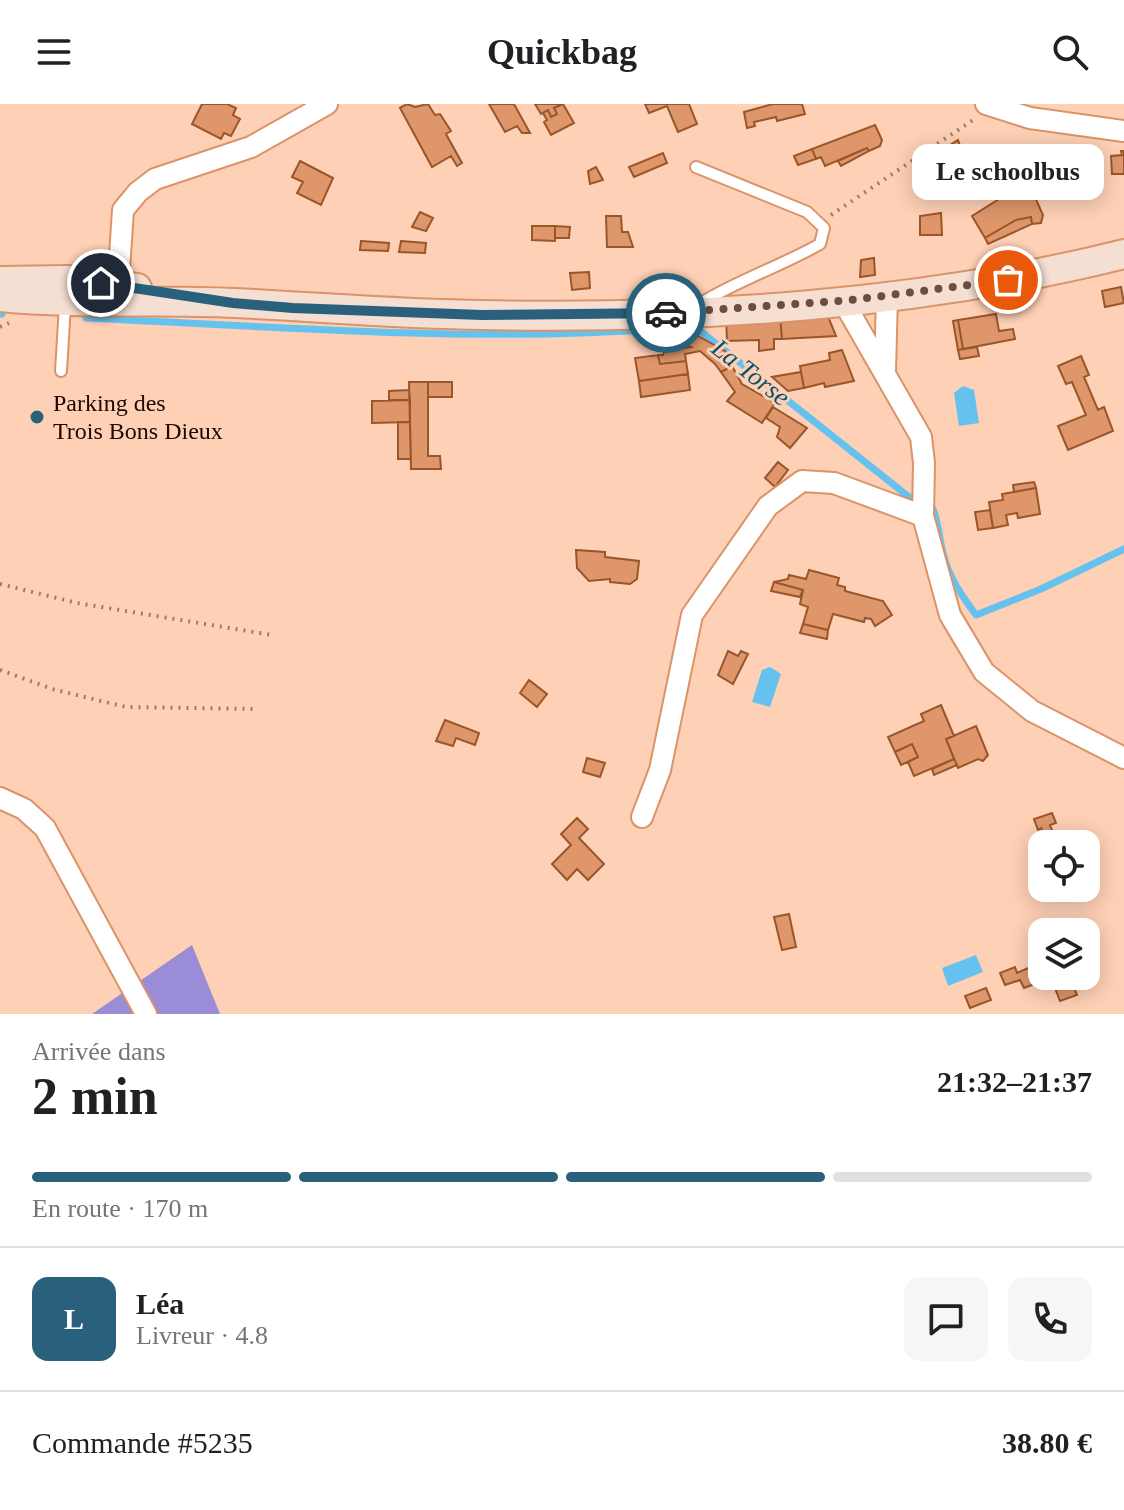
<!DOCTYPE html>
<html lang="fr">
<head>
<meta charset="utf-8">
<style>
  body { margin:0; font-family:"Times New Roman",serif; background:#f6f6f6; color:#202124; height:100vh; display:flex; flex-direction:column; font-size:30px; white-space:nowrap }
  * { box-sizing:border-box; margin:0 }
  p { font-size:26px; color:#757577 }
  .icon { flex:none; width:44px; height:44px; fill:none; stroke:currentColor; stroke-width:2; stroke-linecap:round; stroke-linejoin:round }
  .map { position:relative; height:910px; overflow:hidden }
  .sheet { display:flex; flex-direction:column; background:#fff; flex:1 }
  .sheet>* { flex:none }
  .tools { position:absolute; left:1028px; top:726px; display:grid; gap:16px }
  .tools a { display:grid; place-items:center; width:72px; height:72px; border-radius:16px; background:#fff; box-shadow:0 4px 20px #0003; font-size:40px }
  .pin { position:absolute; display:grid; place-items:center; width:68px; height:68px; color:#fff; margin:-34px; border:4px solid #fff; border-radius:50%; box-shadow:0 2px 8px #0007 }
  .courier { position:absolute; display:grid; place-items:center; width:80px; height:80px; margin:-40px; border:6px solid #29607b; border-radius:50%; background:#fff; color:#222; box-shadow:0 2px 10px #0007 }
  .bubble { position:absolute; height:56px; border-radius:16px; background:#fff; box-shadow:0 4px 20px #0003; font-size:26px; font-weight:800; line-height:56px; text-align:center }
  .summary em { font-style:normal; font-weight:800 }
  .summary div { display:flex; flex-direction:column-reverse }
  .summary { display:flex; align-items:center; justify-content:space-between; height:136px; padding:0 32px }
  h1 { font-size:52px; font-weight:800; line-height:60px }
  .bar { display:grid; grid-template-columns:repeat(4,1fr); gap:12px 8px; align-content:center; height:96px; padding:0 32px }
  .bar i { height:10px; border-radius:6px; background:#e0e0e0 }
  .bar .active { background:#29607b }
  .bar p { grid-column:span 4 }
  .line { display:flex; align-items:center; gap:20px; padding:0 32px; border-top:2px solid #e0e0e0 }
  .line div { flex:1 }
  .round { display:grid; place-items:center; flex:none; width:84px; height:84px; border-radius:16px; background:#f6f6f6 }
  header { display:flex; justify-content:space-between; align-items:center; height:104px; padding:0 32px; background:#fff; font-size:36px; font-weight:800 }
  .map>svg:first-child { display:block }
</style>
</head>
<body>
<header><svg class="icon" aria-label="menu" viewBox="0 0 24 24"><path d="M4 6h16M4 12h16M4 18h16"/></svg>Quickbag<svg class="icon" aria-label="search" viewBox="0 0 24 24"><circle cx="10" cy="10" r="6"/><path d="M15 15l6 6"/></svg></header>
<div class="map">
<svg width="1124" height="910" viewBox="0 0 1124 910">
  <rect width="100%" height="100%" fill="#fed0b5"/>
  <path fill="#9a8cd6" d="M192,841L220,910H92Z"/>
  <path fill="#65c1ed" d="M963,282L974,286L979,319L959,322L954,289Z
    M770,563L781,570L770,603L752,598L762,566Z
    M976,851L983,868L948,882L942,864Z"/>
  <g fill="none" stroke-linecap="round" stroke-linejoin="round">
    <path stroke="#65c1ed" stroke-width="7" d="M0,209L2,210
      M86,214C289,223 491,241 694,222L909,393
      M933,405C939,420 939,434 943,449C948,472 962,492 976,511L1041,485L1124,445"/>
  </g>
  <path fill="#de966a" stroke="#99562b" stroke-width="2" d="M202,0H227L236,4L233,11L240,15L231,32L224,29L221,35L192,20Z
    M407,0L415,3L428,0L435,11L440,10L451,27L446,30L462,59L457,62L451,52L432,63L400,4Z
    M489,0H514L530,29H522L517,22L505,28Z
    M535,0H562L554,4L557,10L551,13L548,6L541,10Z
    M563,0L574,19L551,31L544,18L547,16L543,9L548,6L551,13L557,10L554,4Z
    M645,0H689L697,20L678,28L667,2L649,9Z
    M773,0H802L805,10L777,17L776,13L754,18L755,22L747,24L744,8Z
    M875,21L882,36L880,42L869,47L867,44L825,62L821,53L816,55L812,45Z
    M958,36L969,67L944,73L933,80L927,66L939,59L936,50Z
    M867,44L869,47L841,62L838,57Z
    M812,45L816,55L798,61L794,52Z
    M1121,47H1124V70H1112L1111,52L1122,51Z
    M663,49L667,59L634,73L629,63Z
    M300,57L333,74L321,101L297,89L303,78L292,73Z
    M596,63L603,76L590,80L588,67Z
    M927,66L933,80L926,85L918,72Z
    M1023,88L1024,93L1034,91L1043,111L1041,119L1032,120L1031,113L1016,116L985,134L972,112L1004,92Z
    M420,108L433,114L426,127L412,123Z
    M941,109L942,131H920V112Z
    M606,112H621L622,128H628L633,143H607Z
    M1031,113L1032,120L988,140L985,134L1016,116Z
    M532,122H555V137L532,136Z
    M555,122L570,123L569,134H555Z
    M361,137L389,139L388,147L360,146Z
    M401,137L426,139L425,149L399,148Z
    M874,154L875,171L860,173L861,156Z
    M589,168L590,184L572,186L570,169Z
    M1121,183L1124,199L1105,203L1102,187Z
    M827,210L836,232L782,235L780,211Z
    M996,210L999,227L1013,225L1015,235L963,245L958,216Z
    M780,211L782,235H774V245L759,247V236L727,237L726,212Z
    M958,216L963,245L958,246L953,217Z
    M689,227L725,247L732,262L721,268L715,260L700,247L685,250L686,257L660,260L658,251H663L665,246L691,243L681,237Z
    M977,243L979,252L960,255L958,246Z
    M842,246L854,277L825,283L824,279L804,284L800,262L830,256L829,249Z
    M658,251L660,260L686,257L688,270L639,277L635,254Z
    M1081,252L1089,271L1084,273L1098,306L1104,303L1113,327L1068,346L1058,322L1086,311L1072,278L1066,280L1058,262Z
    M732,262L742,280L775,299L762,319L727,297L735,288L721,268Z
    M801,268L804,284L788,287L772,273Z
    M688,270L690,286L641,293L639,277Z
    M409,278H428V352H440L441,365H411Z
    M428,278H452V293H428Z
    M409,286L410,296H389V287Z
    M410,296V318L372,319V297Z
    M773,303L807,324L790,344L777,333L780,323L766,314Z
    M398,318H410L411,355H398Z
    M778,358L788,366L775,383L765,374Z
    M1034,378L1036,384L1014,388L1013,381Z
    M1036,384L1040,410L1018,414L1017,409L1006,411L1008,421L993,424L989,398L1003,396L1002,390Z
    M990,406L993,424L978,426L975,408Z
    M576,446L605,448V453L639,457L637,475L630,480L610,478V475L589,477L577,464Z
    M809,466L839,474L837,481L845,483V487L883,497L892,511L875,522L871,515L865,514L864,518L833,510L828,526L803,520L808,503L800,500L803,486L774,478L788,475L789,471L806,475Z
    M774,478L803,486L800,493L771,487Z
    M803,520L828,526L827,535L800,529Z
    M728,547L738,552L741,547L748,550L733,580L718,571Z
    M529,576L547,590L537,603L520,589Z
    M941,601L954,632L946,635L954,655L914,672L908,658L918,653L912,640L895,648L888,633L924,617L921,610Z
    M445,616L479,629L475,641L456,634L453,642L436,637Z
    M976,622L988,651L983,657L978,655L958,664L946,635Z
    M912,640L918,653L901,661L895,648Z
    M587,654L605,659L600,673L583,668Z
    M954,655L957,661L934,671L932,665Z
    M1052,709L1056,719L1050,721L1052,726L1044,730L1041,724L1038,726L1034,715Z
    M577,714L588,725L579,734L604,760L588,776L577,765L567,776L552,760L571,741L561,730Z
    M789,810L796,843L782,846L774,813Z
    M1042,858V872H1069L1077,891L1060,897L1051,874L1024,884L1020,876L1005,881L1000,869L1015,863L1017,869Z
    M986,884L991,896L970,904L965,892Z"/>
  <g fill="none" stroke-linecap="round" stroke-linejoin="round">
    <g stroke="#db9368" stroke-width="14">
      <path id="lane" d="M696,63L807,108L824,124L820,140C781,162 739,176 701,199
        M61,267L65,201"/>
    </g>
    <g stroke="#db9368" stroke-width="24">
      <path id="street" d="M986,0L1030,14L1124,27
        M118,181L123,106L138,88L155,75L251,43L327,0
        M843,197L921,333L924,359L923,412L950,511L984,568L1032,607L1124,654
        M885,267L887,192
        M0,694L24,705L45,724L146,910
        M642,713L660,666L692,511L768,402L802,377L834,379L923,412"/>
    </g>
    <g stroke="#db9368" stroke-width="32">
      <path id="secondary" d="M0,177L67,176L137,184
        M0,193C78,201 157,195 235,199C318,203 400,210 483,211C696,215 916,202 1124,150"/>
    </g>
    <path stroke="#9f7a68" stroke-width="4" stroke-dasharray="2 6" stroke-linecap="butt" d="M831,111L973,16
      M0,223L9,219
      M0,480L77,499L272,531
      M0,566L52,585L126,603L255,605"/>
    <use href="#lane" stroke="#fff" stroke-width="10"/>
    <use href="#street" stroke="#fff" stroke-width="20"/>
    <use href="#secondary" stroke="#f4dfd2" stroke-width="28"/>
  </g>
  <g fill="none" stroke-linecap="round" stroke-linejoin="round">
    <path stroke="#6d4d3f" stroke-width="8" stroke-dasharray="0 14.4" d="M666,209L851,196L1008,176"/>
    <path stroke="#29607b" stroke-width="10" d="M101,179L233,199L293,204L482,211L666,209"/>
  </g>
  <circle fill="#29607b" stroke="#fed0b5" stroke-width="3" cx="37" cy="313" r="8"/>
  <g text-anchor="middle" stroke-width="6" stroke-linejoin="round" paint-order="stroke">
    <g font-size="24" fill="#1f0600" stroke="#fed0b5" text-anchor="start">
      <text x="53" y="307">Parking des<tspan x="53" dy="28">Trois Bons Dieux</tspan></text>
    </g>
    <g font-size="26" font-style="italic" fill="#045371" stroke="#fed0b5">
      <text transform="translate(751 268) rotate(38)" y="9">La Torse</text>
    </g>
  </g>
</svg>
<div class="tools">
<a><svg class="icon" aria-label="locate" viewBox="0 0 24 24"><circle cx="12" cy="12" r="6"/><path d="M12 2v4M12 18v4M2 12h4M18 12h4"/></svg></a>
<a><svg class="icon" aria-label="layers" viewBox="0 0 24 24"><path d="M12 4l9 5-9 5-9-5zM3 14l9 5 9-5"/></svg></a>
</div>
<div class="pin" style="left:1008px;top:176px;background:#ea580c"><svg class="icon" aria-label="bag" viewBox="0 0 24 24"><path d="M5 8h14l-1 12H6zM9 8a3 3 0 0 1 6 0"/></svg></div>
<div class="pin" style="left:101px;top:179px;background:#1f2937"><svg class="icon" aria-label="home" viewBox="0 0 24 24"><path d="M3 11l9-7 9 7M6 9v11h12V9"/></svg></div>
<div class="courier" style="left:666px;top:209px"><svg class="icon" aria-label="car" viewBox="0 0 24 24"><path d="M5 17H2v-5l4-1 3-4h7l3 4 3 1v5h-3M9 17h6M6 11h13"/><circle cx="7" cy="17" r="2"/><circle cx="17" cy="17" r="2"/></svg></div>
<div class="bubble" style="left:912px;top:40px;width:192px">Le schoolbus</div>
</div>
<section class="sheet">
<div class="summary"><div><h1>2 min</h1><p>Arrivée dans</p></div><em>21:32–21:37</em></div>
<div class="bar"><i class="active"></i><i class="active"></i><i class="active"></i><i></i><p>En route · 170 m</p></div>
<div class="line" style="height:144px"><b class="round" style="background:#29607b;color:#fff">L</b><div><b>Léa</b><p>Livreur · 4.8</p></div><a class="round"><svg class="icon" aria-label="chat" viewBox="0 0 24 24"><path d="M4 5h16v11H9l-5 4z"/></svg></a><a class="round"><svg class="icon" aria-label="phone" viewBox="0 0 24 24"><path d="M5 4h4l2 5-3 2q2 4 5 5l2-3 5 2v4C11 20 4 13 5 4z"/></svg></a></div>
<div class="line" style="height:104px"><div>Commande #5235</div><b>38.80 €</b></div>
</section>
</body>
</html>
